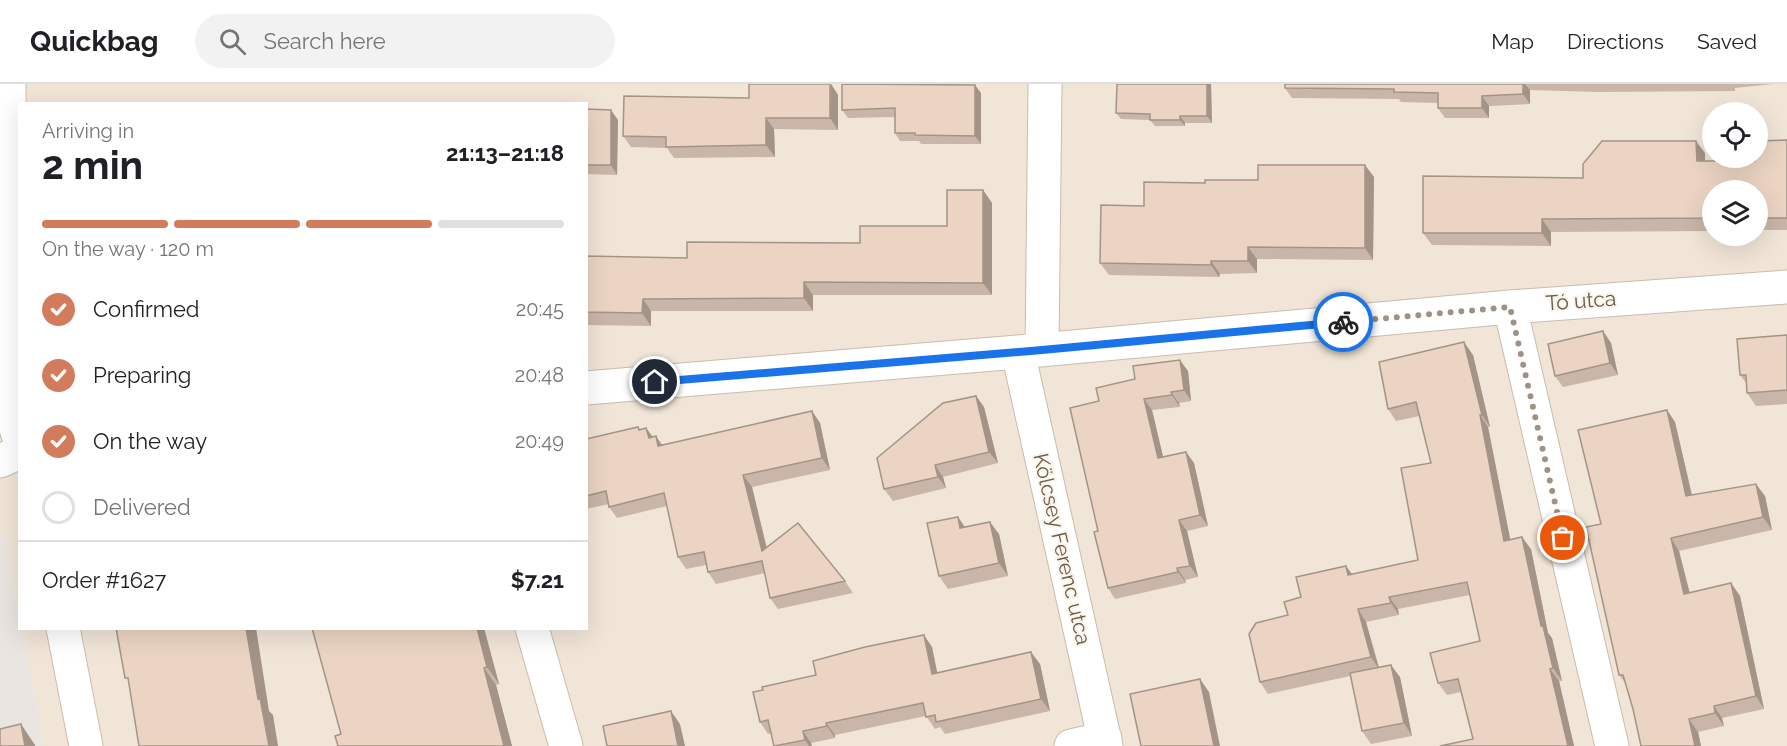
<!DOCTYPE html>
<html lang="en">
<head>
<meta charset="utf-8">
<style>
  body { margin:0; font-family:Raleway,sans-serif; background:#f2f2f2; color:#202124; height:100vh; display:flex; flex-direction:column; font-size:22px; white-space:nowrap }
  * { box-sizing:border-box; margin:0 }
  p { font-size:20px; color:#757577 }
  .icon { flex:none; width:33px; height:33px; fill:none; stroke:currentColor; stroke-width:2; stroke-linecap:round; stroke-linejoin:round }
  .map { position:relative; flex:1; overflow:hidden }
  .details { position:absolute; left:18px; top:18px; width:570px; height:528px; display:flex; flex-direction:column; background:#fff; border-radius:0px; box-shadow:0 6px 24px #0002 }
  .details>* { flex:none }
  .fabs { position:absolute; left:1702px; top:18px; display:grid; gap:12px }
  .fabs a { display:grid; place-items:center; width:66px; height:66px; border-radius:50%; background:#fff; box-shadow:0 6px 24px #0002; font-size:30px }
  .pin { position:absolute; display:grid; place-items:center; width:51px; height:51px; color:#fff; margin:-26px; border:3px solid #fff; border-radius:50%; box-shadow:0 2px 6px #0007 }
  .courier { position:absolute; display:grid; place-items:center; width:60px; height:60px; margin:-30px; border:4px solid #1a73e8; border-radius:50%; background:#fff; color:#222; box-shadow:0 2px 8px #0007 }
  .head em { font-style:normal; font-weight:700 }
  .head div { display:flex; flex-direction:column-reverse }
  .head { display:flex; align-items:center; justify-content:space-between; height:102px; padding:0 24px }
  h1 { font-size:39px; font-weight:700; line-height:45px }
  .bar { display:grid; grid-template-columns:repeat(4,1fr); gap:9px 6px; align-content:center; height:72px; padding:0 24px }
  .bar i { height:8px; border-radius:4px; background:#e0e0e0 }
  .bar .current { background:#d37c5d }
  .bar p { grid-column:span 4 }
  .line { display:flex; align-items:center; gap:15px; padding:0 24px; border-top:2px solid #e0e0e0 }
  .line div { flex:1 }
  ol { padding:0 24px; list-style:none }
  li { display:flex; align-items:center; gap:18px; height:66px }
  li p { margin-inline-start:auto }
  li .icon { padding:6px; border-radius:50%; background:#d37c5d; color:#fff; stroke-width:4 }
  li:last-child { color:#757577 }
  li i { width:33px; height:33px; border:3px solid #e0e0e0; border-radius:50% }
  header { display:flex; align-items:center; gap:36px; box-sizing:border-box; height:84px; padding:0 30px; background:#fff; border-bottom:2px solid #e0e0e0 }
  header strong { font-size:28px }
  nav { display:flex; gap:33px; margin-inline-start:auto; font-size:21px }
  .search { width:420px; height:54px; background:#f2f2f2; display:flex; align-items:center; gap:15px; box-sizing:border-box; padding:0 21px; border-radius:33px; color:#757577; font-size:22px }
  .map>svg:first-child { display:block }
</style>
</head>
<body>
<header>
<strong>Quickbag</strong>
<div class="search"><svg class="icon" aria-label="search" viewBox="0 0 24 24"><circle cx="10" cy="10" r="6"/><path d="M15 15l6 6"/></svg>Search here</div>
<nav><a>Map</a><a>Directions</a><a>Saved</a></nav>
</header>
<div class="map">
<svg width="1787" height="662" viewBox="0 0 1787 662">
  <rect width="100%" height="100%" fill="#f9f3e7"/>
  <path fill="#f0e5d7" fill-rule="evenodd" d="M0,0H1787V662H44L22,545L586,544V20H20L19,533L4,450H0ZM1713,28H1758V74H1713ZM1713,106H1758V152H1713Z"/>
  <path fill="#eae5e0" d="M0,450H4L19,533L20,544L22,545L44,662H0Z"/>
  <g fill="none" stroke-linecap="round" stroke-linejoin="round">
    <g stroke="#c9bcaf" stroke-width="35">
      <path id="street" d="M9,0L12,332L20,357
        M1510,223L1612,662
        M1042,266L1045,0
        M1018,268L1106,662
        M586,304L1018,268L1510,223L1787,203
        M0,377L20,368
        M63,544L86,662
        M532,544L566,662
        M1071,662L1105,654"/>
    </g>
    <use href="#street" stroke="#fff" stroke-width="33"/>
  </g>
  <path fill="#cab6a8" d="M831,0L838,11V46L774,45L775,73L674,74L667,64L631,63L623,52L749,14Z
    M1117,0H1211L1212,39H1185V42H1155L1150,36L1121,35L1116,29Z
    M1285,0H1773L1735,4V7L1598,8L1530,6V20L1489,22V34H1445L1438,24V19L1401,18L1399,15L1292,14L1285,4Z
    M981,9V60H921L919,57H900L895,49V33L848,34L842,26Z
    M586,25L618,36L617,91L586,90Z
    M1787,56V146H1758V106H1713V147L1551,148V162L1432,161L1423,149L1583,94L1705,69V77H1755Z
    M1374,93L1373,176L1257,175V189L1220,190L1219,193L1109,191L1100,179L1144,122L1205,99L1258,96Z
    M983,106L992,119V211H813V227H651V242L586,241V172L687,174L860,159L947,142Z
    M1603,247L1611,259L1618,291L1563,303L1555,292Z
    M1787,251V320L1756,322L1747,309V300L1740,291Z
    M1473,271L1490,343H1488L1510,456L1531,465L1548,549L1552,554L1562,597H1559L1574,662H1440L1473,655L1461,608L1447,611L1438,599L1480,557L1470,511L1398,525L1399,531L1366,538L1379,583L1400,593L1412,652L1371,660L1362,647L1350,592L1268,610L1260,598L1288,531L1301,513L1352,491L1418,476L1431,379L1419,332L1396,337L1388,325Z
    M1188,287L1191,317L1179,319L1180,323L1152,326L1163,373L1186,368L1194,379L1208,442L1187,447L1198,493L1185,496L1186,499L1115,515L1108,504L1098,447L1099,317Z
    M976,312L984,323L998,379L943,393L946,404L893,417L884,405Z
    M812,327L820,339L830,386L752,403L767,464L845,497L853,509L778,525L770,514L765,489L716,500L708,488L706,481L686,485L678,473L667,422L617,434L609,423V420L586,425V355L646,344L653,353L656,352L661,361Z
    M1675,338L1692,411L1765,412L1772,446L1679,467L1690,509L1731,499L1740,512L1764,625L1722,634L1724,642L1698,648L1701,662H1641L1633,625L1626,600L1619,591L1601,440Z
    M965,443L999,450L1008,492L948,505L939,492Z
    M484,544L499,600L496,601L512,662H338L341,650Z
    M932,563L937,589L1040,580L1050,627L945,650L940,643L935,645L926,632L835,651V654L811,659L812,662H774L771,649L768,650L760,638L763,606L816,591Z"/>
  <path fill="#a49488" d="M831,0L838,11V46L830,34Z
    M1207,0H1211L1212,39L1207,32Z
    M1523,0H1525L1530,6V20L1523,10Z
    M975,1L981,9V60L975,52Z
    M1482,12L1489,22V34L1482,24Z
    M611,26L618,36L617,91L611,81Z
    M1180,32L1185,39V42L1180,36Z
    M766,34L774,45L775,73L766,61Z
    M1696,57L1705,69V90L1697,77Z
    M1365,81L1374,93L1373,176L1365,164Z
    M983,106L992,119V211L983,199Z
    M1542,135L1551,148V162L1542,149Z
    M1248,163L1257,175V189L1248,177Z
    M1211,177L1220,190L1219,193L1211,181Z
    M804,198L813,211V227L804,214Z
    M643,215L651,227V242L642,229Z
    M1603,247L1611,259L1618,291L1610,279Z
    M1464,258L1473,271L1490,343L1482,331Z
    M1180,276L1188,287L1191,317L1184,306Z
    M1171,308L1179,319L1180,323L1172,311Z
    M976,312L984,323L998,379L989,368Z
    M1144,315L1152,326L1166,385L1158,374Z
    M1667,326L1675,338L1695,425L1686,412Z
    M812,327L820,339L830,386L822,374Z
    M1480,331L1488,343L1513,469L1504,457Z
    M646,344L655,356L649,354Z
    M656,352L664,364L658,362Z
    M1186,368L1194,379L1208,442L1200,431Z
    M935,381L943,393L946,404L938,393Z
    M743,391L752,403L770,479L762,467Z
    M1756,400L1765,412L1772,446L1763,433Z
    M958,433L967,446L960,444Z
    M1179,436L1187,447L1198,493L1190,482Z
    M990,438L999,450L1008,492L999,479Z
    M1522,453L1531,465L1548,549L1552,554L1562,597L1553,584L1541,542Z
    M1671,454L1679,467L1693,523L1684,510Z
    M1346,482L1355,494L1348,491Z
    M1177,484L1185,496L1186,499L1178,488Z
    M1731,499L1740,512L1764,625L1756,612Z
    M1389,513L1398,525L1399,531L1391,519Z
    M1358,525L1366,538L1379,585L1371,573Z
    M246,544H256L269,627L273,631L278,662H269L258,615Z
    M477,544H484L499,600L487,583Z
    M924,551L932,563L940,602L932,590Z
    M1031,568L1040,580L1050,627L1041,615Z
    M1391,581L1400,593L1412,652L1404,639Z
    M484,584L496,601L512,662H504Z
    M1550,585L1559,597L1574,662H1568Z
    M1200,595L1209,608L1220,662H1214Z
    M1714,622L1722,634L1724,642L1715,629Z
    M671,627L680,640L685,662H678Z
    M1689,635L1698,648L1701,662H1695Z
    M826,639L835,651V654L827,642Z
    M21,640L35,661V662H25Z
    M803,647L811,659L812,662H809L805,656Z"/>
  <path fill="#ebd4c3" stroke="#a49488" stroke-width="1.5" d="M749,0H830V34H766V61L666,63V53L623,52L624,12L749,14Z
    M842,0L975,1V52L915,51V49H895V24L842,26Z
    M1117,0H1207V32H1180V36H1150V30L1116,29Z
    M1285,0H1523V10L1482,12V24H1438V9L1394,8V5L1285,4Z
    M586,25L611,26V81H586Z
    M1787,56V134H1758V106H1713V134L1542,135V149H1423V92L1583,94V80L1602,57H1696L1697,77H1755V74H1758V57Z
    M1258,81H1365V164L1248,163V177H1211V181L1100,179L1101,121L1144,122V98L1205,99V96H1258Z
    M947,106H983V199L804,198V214L643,215L642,229L586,228V172L687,174V158L860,159V142H947Z
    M1603,247L1610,279L1555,292L1548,260Z
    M1787,251V306L1747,309L1746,291H1740L1737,255Z
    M1464,258L1482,331H1480L1504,457L1522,453L1541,542H1543L1553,584L1550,585L1568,662H1440L1473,655L1458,595L1438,599L1430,569L1480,557L1467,498L1389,513L1391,519L1358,525L1371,573L1260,598L1249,550L1256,539L1288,531L1284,518L1301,513L1296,493L1346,482L1348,491L1418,476L1401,384L1431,379L1416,318L1388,325L1379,278Z
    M1180,276L1184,306L1171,308L1172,311L1144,315L1158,374L1186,368L1200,431L1179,436L1190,482L1177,484L1178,488L1108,504L1094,448L1098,447L1070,324L1099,317L1096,304L1135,295L1133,282Z
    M976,312L989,368L935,381L938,393L884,405L877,374L943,319Z
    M1667,326L1686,412L1756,400L1763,433L1671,454L1684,510L1731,499L1756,612L1714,622L1715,629L1689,635L1695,662H1641L1633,625L1623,591H1619L1586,443L1601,440L1578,346Z
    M812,327L822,374L743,391L762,467L798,439L845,497L770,514L762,477L708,488L704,468L678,473L664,409L609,423L606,407L586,412V355L638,343L639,346L646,344L649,354L656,352L658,362Z
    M958,433L960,444L990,438L999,479L939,492L927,439Z
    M116,544H246L258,615L260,614L269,662H139L128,594H125Z
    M312,544H477L487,583L484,584L504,662H338L335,652L341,650Z
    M924,551L932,590L1031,568L1041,615L936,638L935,631L926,633L923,619L826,639L827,642L803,647L805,656L774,662L768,636L760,638L753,608L763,606L762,603L816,591L813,577L865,563Z
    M1391,581L1404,639L1362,647L1350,589Z
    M1200,595L1214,662H1141L1130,610Z
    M671,627L678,662H607L603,642Z
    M21,640L25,662H0V645Z"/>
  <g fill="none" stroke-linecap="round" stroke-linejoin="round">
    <path stroke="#9f9184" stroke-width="6" stroke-dasharray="0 10.8" d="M1343,238L1510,223L1563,454"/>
    <path stroke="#1a73e8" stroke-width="8" d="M655,298L1042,266L1343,238"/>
  </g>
  <g text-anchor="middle" stroke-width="4.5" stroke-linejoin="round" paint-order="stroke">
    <g font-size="21" fill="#6f5c4f" stroke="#fcf7ed">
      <text transform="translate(1581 217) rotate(-4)" y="7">Tó utca</text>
      <text transform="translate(1062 465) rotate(77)" y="7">Kölcsey Ferenc utca</text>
    </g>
  </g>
</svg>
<div class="fabs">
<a><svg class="icon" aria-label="locate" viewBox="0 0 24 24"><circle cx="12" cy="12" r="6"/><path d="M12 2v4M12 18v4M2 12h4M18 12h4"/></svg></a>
<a><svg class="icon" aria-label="layers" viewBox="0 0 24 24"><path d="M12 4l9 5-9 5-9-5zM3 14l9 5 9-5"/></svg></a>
</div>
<div class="pin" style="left:1563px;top:454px;background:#ea580c"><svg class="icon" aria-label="bag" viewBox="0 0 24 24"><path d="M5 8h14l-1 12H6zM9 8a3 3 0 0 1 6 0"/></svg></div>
<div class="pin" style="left:655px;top:298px;background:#1f2937"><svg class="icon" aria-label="home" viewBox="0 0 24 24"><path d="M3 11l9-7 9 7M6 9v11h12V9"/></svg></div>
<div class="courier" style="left:1343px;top:238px"><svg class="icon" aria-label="bike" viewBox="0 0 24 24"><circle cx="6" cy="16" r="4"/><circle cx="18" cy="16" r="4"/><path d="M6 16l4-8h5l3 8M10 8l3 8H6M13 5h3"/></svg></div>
<section class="details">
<div class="head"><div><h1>2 min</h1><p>Arriving in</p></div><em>21:13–21:18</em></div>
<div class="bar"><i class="current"></i><i class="current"></i><i class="current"></i><i></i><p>On the way · 120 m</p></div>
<ol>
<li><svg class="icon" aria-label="check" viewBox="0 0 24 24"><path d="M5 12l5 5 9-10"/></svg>Confirmed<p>20:45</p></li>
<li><svg class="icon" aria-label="check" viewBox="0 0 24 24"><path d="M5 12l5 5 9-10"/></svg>Preparing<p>20:48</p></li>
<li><svg class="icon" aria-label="check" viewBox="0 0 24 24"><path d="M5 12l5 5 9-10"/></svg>On the way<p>20:49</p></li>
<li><i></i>Delivered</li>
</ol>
<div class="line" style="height:78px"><div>Order #1627</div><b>$7.21</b></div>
</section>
</div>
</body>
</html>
